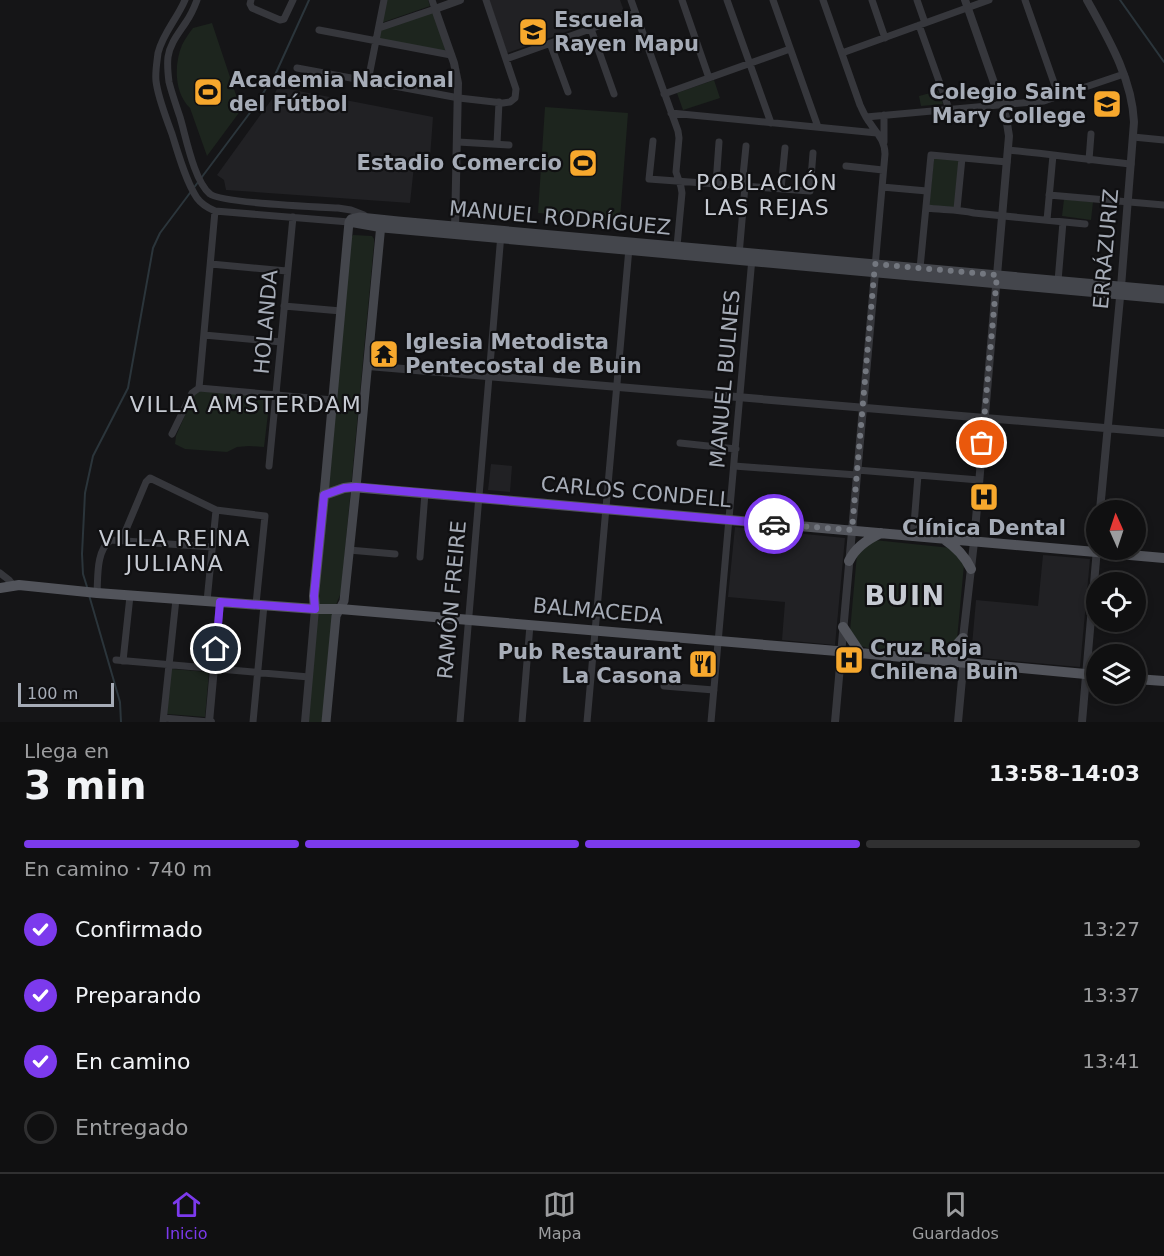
<!DOCTYPE html>
<html lang="es">
<head>
<meta charset="utf-8">
<style>
  body { margin:0; font-family:"DejaVu Sans",sans-serif; background:#1e1e1f; color:#f1f3f6; height:100vh; display:flex; flex-direction:column; font-size:22px; white-space:nowrap }
  * { box-sizing:border-box; margin:0 }
  p { font-size:20px; color:#9c9d9f }
  .icon { flex:none; width:33px; height:33px; fill:none; stroke:currentColor; stroke-width:2; stroke-linecap:round; stroke-linejoin:round }
  .map { position:relative; height:722px; overflow:hidden }
  .side { display:flex; flex-direction:column; background:#101011; flex:1 }
  .side>* { flex:none }
  .needle { width:39px; rotate:357deg }
  .tools { position:absolute; left:1086px; top:500px; display:grid; gap:12px }
  .tools a { display:grid; place-items:center; width:60px; height:60px; border-radius:50%; background:#101011; box-shadow:0 3px 9px #0003,0 0 0 2px #303031; font-size:30px }
  .scale { position:absolute; left:18px; bottom:15px; width:96px; box-sizing:border-box; padding-left:6px; border:3px solid #a6acb7; border-top:0; font-size:16px; line-height:21px; white-space:nowrap; color:#a6acb7; -webkit-text-stroke:4px #101012; paint-order:stroke }
  .pin { position:absolute; display:grid; place-items:center; width:51px; height:51px; color:#fff; margin:-26px; border:3px solid #fff; border-radius:50%; box-shadow:0 2px 6px #0007 }
  .courier { position:absolute; display:grid; place-items:center; width:60px; height:60px; margin:-30px; border:4px solid #7c3aed; border-radius:50%; background:#fff; color:#222; box-shadow:0 2px 8px #0007 }
  .summary em { font-style:normal; font-weight:600 }
  .summary div { display:flex; flex-direction:column-reverse }
  .summary { display:flex; align-items:center; justify-content:space-between; height:102px; padding:0 24px }
  h1 { font-size:39px; font-weight:600; line-height:45px }
  .bar { display:grid; grid-template-columns:repeat(4,1fr); gap:9px 6px; align-content:center; height:72px; padding:0 24px }
  .bar i { height:8px; border-radius:4px; background:#303031 }
  .bar .on { background:#7c3aed }
  .bar p { grid-column:span 4 }
  ol { padding:0 24px; list-style:none }
  li { display:flex; align-items:center; gap:18px; height:66px }
  li p { margin-inline-start:auto }
  li .icon { padding:6px; border-radius:50%; background:#7c3aed; color:#fff; stroke-width:4 }
  li:last-child { color:#9c9d9f }
  li i { width:33px; height:33px; border:3px solid #303031; border-radius:50% }
  .tab-bar { display:flex; justify-content:space-around; align-items:center; height:84px; border-top:2px solid #303031; background:#101011; font-size:16px; color:#9c9d9f }
  .tab-bar a { display:grid; justify-items:center; gap:3px }
  .tab-bar .on { color:#7c3aed }
  .map>svg:first-child { display:block }
</style>
</head>
<body>
<div class="map">
<svg width="1164" height="722" viewBox="0 0 1164 722">
  <rect width="100%" height="100%" fill="#151517"/>
  <path fill="#212124" d="M489,0H620L624,11L507,53Z
    M278,87L433,117L430,158L415,157L410,203L226,190L224,180L217,175L272,99Z
    M491,464L512,466L510,492L488,490Z
    M735,527L845,538L835,645L782,640L785,602L728,597Z
    M1043,555L1090,559L1080,667L971,657L976,600L1038,606Z"/>
  <path fill="#1d251e" d="M386,0H428L430,6L381,23Z
    M434,10L446,51L378,39L381,29Z
    M212,23L241,110L207,156L190,108C174,93 174,64 182,45C185,39 189,33 193,28Z
    M714,80L720,98L683,110L677,93Z
    M938,91L943,104L921,106L919,96Z
    M545,107L628,113L620,219L538,213Z
    M934,157L960,160L955,209L929,207Z
    M1064,199L1093,202L1091,220L1062,216Z
    M353,235L372,236L374,239V244L341,593L337,602L332,619L322,722H308L351,238Z
    M199,391L270,397L264,447L249,446L237,447L227,452L185,449L175,444L176,436L194,394Z
    M874,540L951,548L964,565L957,639L940,653L868,648L861,646L850,631L857,554Z
    M171,669L209,672L205,717L167,714Z"/>
  <g fill="none" stroke-linecap="round" stroke-linejoin="round">
    <path stroke="#2b353b" stroke-width="2" d="M1120,0L1164,62
      M88,590L83,574L82,554L85,493L93,456L128,388L153,248L160,233L252,110L275,75L309,0
      M89,595L120,702L121,722"/>
    <path stroke="#36373c" stroke-width="7" d="M185,0C177,19 163,33 158,53C157,62 155,72 156,81C158,98 166,117 172,134C178,153 186,182 197,198C202,205 208,208 215,211L349,222
      M197,0C194,8 191,15 186,22C179,33 170,43 168,57C167,65 168,74 169,82C172,94 176,105 180,117C186,137 194,181 210,194C220,203 319,207 338,208L351,210L364,215
      M251,0L250,4L252,8L280,20L284,19L293,0
      M631,0L678,131L679,138L676,172L681,187L682,193L677,246
      M682,0L709,78
      M727,0L771,123
      M773,0L818,127
      M823,0L860,105C863,111 865,117 870,123C877,134 885,140 885,154L875,267
      M872,0L885,38
      M917,0L925,23
      M1025,0L1059,97
      M919,25L949,109
      M379,28L435,9L432,0
      M591,29L614,94
      M319,30L451,55
      M550,43L568,92
      M842,53L989,0
      M506,59L635,13
      M297,68L459,98L503,103L510,102L515,98L516,89L486,0
      M368,81L384,0
      M664,94L790,49
      M671,113L877,133
      M884,115V142
      M866,117L1044,101L1124,74
      M1133,137L1164,140
      M653,141L649,179L810,191L813,153
      M458,142L509,145
      M497,144L499,102
      M1008,150C1049,154 1090,160 1131,164
      M1089,160L1091,134
      M846,166L883,170
      M716,184L719,142
      M742,186L746,146
      M882,187L927,191
      M781,189L785,148
      M1049,195L1164,205
      M926,208C942,210 958,209 974,213L1085,224
      M957,209L962,158
      M1047,220L1053,155
      M739,255L745,186
      M211,264L287,271
      M920,268L931,155L1007,162
      M1058,281L1063,222
      M284,306L341,311
      M204,335L281,342
      M199,388L333,400
      M172,434L192,393L199,388L215,211
      M680,443L736,449
      M269,466L293,217
      M734,466L857,475
      M857,470L979,480
      M913,537L918,475
      M123,540L125,532L146,482L150,478L216,510L265,516L256,604
      M349,550L395,554
      M420,557L425,493
      M0,573L9,580L13,585
      M97,593C98,577 96,550 111,540L212,547
      M207,601L216,510
      M116,660L309,677
      M123,661L130,596
      M664,686L714,690
      M164,718L209,722
      M163,722L176,599
      M253,722L264,605
      M460,722L501,234
      M522,722L530,625
      M587,722L629,248
      M711,722L752,258"/>
    <path stroke="#36373c" stroke-width="8" d="M1087,0C1108,38 1132,78 1134,122L1121,287L1100,510
      M455,230L458,83L454,63L435,9L460,0
      M368,366L1164,433
      M211,722H209L220,602
      M305,722L315,609
      M835,722L875,273
      M958,722L963,668L961,656L974,542L1009,136L1006,117L965,0
      M1082,722L1097,549"/>
    <path stroke="#44464c" stroke-width="9" d="M349,222L351,219L360,217L398,221L1164,290
      M349,222L383,228L1164,299
      M324,495L349,222
      M326,722L336,616L344,601L356,487L381,224"/>
    <path stroke="#52545b" stroke-width="10" d="M944,539C956,547 965,556 971,569
      M849,561C855,548 868,539 881,533
      M0,588L19,585L97,593L315,609H340L849,652L1096,675
      M315,609L314,596L324,495L344,488L352,487L1164,558
      M843,627L861,654
      M936,661L951,651L963,638
      M1136,679L1164,681"/>
  </g>
  <g fill="none" stroke-linecap="round" stroke-linejoin="round">
    <path stroke="#73777f" stroke-width="6" stroke-dasharray="0 10.8" d="M774,524L852,530L875,264L997,275L982,443"/>
    <path stroke="#7c3aed" stroke-width="8" d="M216,649L220,602L315,609L314,596L324,495L344,488L356,487L774,524"/>
  </g>
  <defs>
    <g id="school-square" transform="scale(1.5)"><rect x="-9" y="-9" width="18" height="18" rx="4" fill="#f7a82d" stroke="#101012"/><path d="M0-5L7-2L0 1L-7-2ZM-4 1L0 2.5L4 1V4Q0 6-4 4Z" fill="#111"/></g>
    <g id="stadium-square" transform="scale(1.5)"><rect x="-9" y="-9" width="18" height="18" rx="4" fill="#f7a82d" stroke="#101012"/><path d="M0-5a6.5 5 0 1 0 0 10a6.5 5 0 1 0 0-10ZM-3.5-1.8h7v3.6h-7Z" fill="#111"/></g>
    <g id="temple-square" transform="scale(1.5)"><rect x="-9" y="-9" width="18" height="18" rx="4" fill="#f7a82d" stroke="#101012"/><path d="M0-6L5-2H3V0L6.5 2.5H4V6H1.5V3h-3V6H-4V2.5H-6.5L-3 0V-2H-5Z" fill="#111"/></g>
    <g id="hospital-square" transform="scale(1.5)"><rect x="-9" y="-9" width="18" height="18" rx="4" fill="#f7a82d" stroke="#101012"/><path d="M-5-5h3v3.5h4V-5h3V5h-3V1.5h-4V5h-3Z" fill="#111"/></g>
    <g id="restaurant-square" transform="scale(1.5)"><rect x="-9" y="-9" width="18" height="18" rx="4" fill="#f7a82d" stroke="#101012"/><path d="M-5-6h1v4h1v-4h1v4h1v-4h1v5L-1.5 .5V6h-2V.5L-5-1ZM5-6V6H3V1.5H1.5Q1.5-4 5-6Z" fill="#111"/></g>
  </defs>
  <g fill-rule="evenodd">
    <use href="#school-square" x="533" y="32"/>
    <use href="#stadium-square" x="208" y="92"/>
    <use href="#school-square" x="1107" y="104"/>
    <use href="#stadium-square" x="583" y="163"/>
    <use href="#temple-square" x="384" y="354"/>
    <use href="#hospital-square" x="984" y="497"/>
    <use href="#hospital-square" x="849" y="660"/>
    <use href="#restaurant-square" x="703" y="664"/>
  </g>
  <g text-anchor="middle" stroke-width="4.5" stroke-linejoin="round" paint-order="stroke">
    <g font-size="21" font-weight="bold" fill="#a6acb7" stroke="#101012" text-anchor="start">
      <text x="554" y="27">Escuela<tspan x="554" dy="24">Rayen Mapu</tspan></text>
      <text x="229" y="87">Academia Nacional<tspan x="229" dy="24">del Fútbol</tspan></text>
      <text x="1086" y="99" text-anchor="end">Colegio Saint<tspan x="1086" dy="24">Mary College</tspan></text>
      <text x="562" y="170" text-anchor="end">Estadio Comercio</text>
      <text x="405" y="349">Iglesia Metodista<tspan x="405" dy="24">Pentecostal de Buin</tspan></text>
      <text x="984" y="535" text-anchor="middle">Clínica Dental</text>
      <text x="870" y="655">Cruz Roja<tspan x="870" dy="24">Chilena Buin</tspan></text>
      <text x="682" y="659" text-anchor="end">Pub Restaurant<tspan x="682" dy="24">La Casona</tspan></text>
    </g>
    <g font-size="21" fill="#a6acb7" stroke="#101012">
      <text transform="translate(560 218) rotate(5)" y="7">MANUEL RODRÍGUEZ</text>
      <text transform="translate(1106 249) rotate(-85)" y="7">ERRÁZURIZ</text>
      <text transform="translate(266 322) rotate(-85)" y="7">HOLANDA</text>
      <text transform="translate(725 379) rotate(-85)" y="7">MANUEL BULNES</text>
      <text transform="translate(636 492) rotate(5)" y="7">CARLOS CONDELL</text>
      <text transform="translate(452 600) rotate(-85)" y="7">RAMÓN FREIRE</text>
      <text transform="translate(598 611) rotate(5)" y="7">BALMACEDA</text>
    </g>
    <g font-size="22" letter-spacing="1.5" fill="#c7cbd3" stroke="#101012">
      <text x="767" y="190">POBLACIÓN<tspan x="767" dy="25">LAS REJAS</tspan></text>
      <text x="246" y="412">VILLA AMSTERDAM</text>
      <text x="175" y="546">VILLA REINA<tspan x="175" dy="25">JULIANA</tspan></text>
    </g>
    <g font-size="27" font-weight="bold" letter-spacing="1.5" fill="#c7cbd3" stroke="#101012">
      <text x="905" y="605">BUIN</text>
    </g>
  </g>
</svg>
<div class="tools">
<a><svg class="needle" viewBox="-14 -14 28 28"><path d="M0-13l5 13h-10z" fill="#e53935"/><path d="M0 13l5-13h-10z" fill="#9c9d9f"/></svg></a>
<a><svg class="icon" aria-label="locate" viewBox="0 0 24 24"><circle cx="12" cy="12" r="6"/><path d="M12 2v4M12 18v4M2 12h4M18 12h4"/></svg></a>
<a><svg class="icon" aria-label="layers" viewBox="0 0 24 24"><path d="M12 4l9 5-9 5-9-5zM3 14l9 5 9-5"/></svg></a>
</div>
<div class="scale">100 m</div>
<div class="pin" style="left:982px;top:443px;background:#ea580c"><svg class="icon" aria-label="bag" viewBox="0 0 24 24"><path d="M5 8h14l-1 12H6zM9 8a3 3 0 0 1 6 0"/></svg></div>
<div class="pin" style="left:216px;top:649px;background:#1f2937"><svg class="icon" aria-label="home" viewBox="0 0 24 24"><path d="M3 11l9-7 9 7M6 9v11h12V9"/></svg></div>
<div class="courier" style="left:774px;top:524px"><svg class="icon" aria-label="car" viewBox="0 0 24 24"><path d="M5 17H2v-5l4-1 3-4h7l3 4 3 1v5h-3M9 17h6M6 11h13"/><circle cx="7" cy="17" r="2"/><circle cx="17" cy="17" r="2"/></svg></div>
</div>
<section class="side">
<div class="summary"><div><h1>3 min</h1><p>Llega en</p></div><em>13:58–14:03</em></div>
<div class="bar"><i class="on"></i><i class="on"></i><i class="on"></i><i></i><p>En camino · 740 m</p></div>
<ol>
<li><svg class="icon" aria-label="check" viewBox="0 0 24 24"><path d="M5 12l5 5 9-10"/></svg>Confirmado<p>13:27</p></li>
<li><svg class="icon" aria-label="check" viewBox="0 0 24 24"><path d="M5 12l5 5 9-10"/></svg>Preparando<p>13:37</p></li>
<li><svg class="icon" aria-label="check" viewBox="0 0 24 24"><path d="M5 12l5 5 9-10"/></svg>En camino<p>13:41</p></li>
<li><i></i>Entregado</li>
</ol>
</section>
<nav class="tab-bar">
<a class="on"><svg class="icon" aria-label="home" viewBox="0 0 24 24"><path d="M3 11l9-7 9 7M6 9v11h12V9"/></svg>Inicio</a>
<a><svg class="icon" aria-label="map" viewBox="0 0 24 24"><path d="M3 6l6-2 6 2 6-2v14l-6 2-6-2-6 2zM9 4v14M15 6v14"/></svg>Mapa</a>
<a><svg class="icon" aria-label="saved" viewBox="0 0 24 24"><path d="M7 4h10v16l-5-4-5 4z"/></svg>Guardados</a>
</nav>
</body>
</html>
